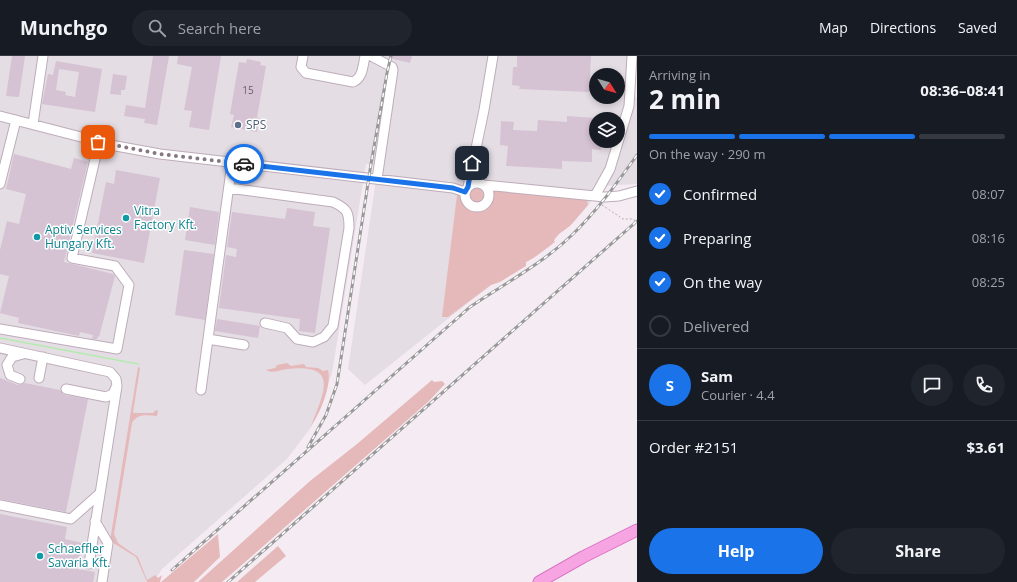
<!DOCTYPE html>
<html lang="en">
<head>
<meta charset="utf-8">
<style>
  body { margin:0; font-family:"Open Sans",sans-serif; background:#20242c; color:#f1f3f6; height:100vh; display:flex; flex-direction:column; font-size:15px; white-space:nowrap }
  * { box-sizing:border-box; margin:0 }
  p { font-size:13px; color:#9ea1a6 }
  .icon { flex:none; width:22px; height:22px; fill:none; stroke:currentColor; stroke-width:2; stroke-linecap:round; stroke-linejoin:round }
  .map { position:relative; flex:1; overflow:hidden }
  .panel { display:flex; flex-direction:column; background:#171b24; width:380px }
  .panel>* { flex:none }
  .needle { width:26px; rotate:127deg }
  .tools { position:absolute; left:589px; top:12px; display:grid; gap:8px }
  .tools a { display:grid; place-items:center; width:36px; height:36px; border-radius:50%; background:#171b24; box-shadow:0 2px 6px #0003; font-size:20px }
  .pin { position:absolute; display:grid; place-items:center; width:34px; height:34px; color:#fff; margin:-17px; border-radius:8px; box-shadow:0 2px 6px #0006 }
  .courier { position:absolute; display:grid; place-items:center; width:40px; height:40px; margin:-20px; border:3px solid #1a73e8; border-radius:50%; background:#fff; color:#222; box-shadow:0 1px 5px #0007 }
  .summary em { font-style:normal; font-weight:700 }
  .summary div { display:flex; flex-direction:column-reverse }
  .summary { display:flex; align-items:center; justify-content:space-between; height:68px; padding:0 12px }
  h1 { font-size:26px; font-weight:700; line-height:30px }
  .bar { display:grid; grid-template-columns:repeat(4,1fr); gap:6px 4px; align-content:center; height:48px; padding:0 12px }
  .bar i { height:5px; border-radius:3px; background:#363941 }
  .bar .selected { background:#1a73e8 }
  .bar p { grid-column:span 4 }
  .line { display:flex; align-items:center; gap:10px; padding:0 12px; border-top:1px solid #363941 }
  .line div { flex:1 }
  .round { display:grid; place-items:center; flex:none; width:42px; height:42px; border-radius:21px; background:#20242c }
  ol { padding:0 12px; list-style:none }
  li { display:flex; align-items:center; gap:12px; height:44px }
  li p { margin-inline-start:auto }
  li .icon { padding:4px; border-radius:50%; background:#1a73e8; color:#fff; stroke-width:4 }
  li:last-child { color:#9ea1a6 }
  li i { width:22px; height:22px; border:2px solid #363941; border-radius:50% }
  .primary-button { display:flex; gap:8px; margin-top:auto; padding:8px 12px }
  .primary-button a { flex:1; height:46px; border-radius:24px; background:#1a73e8; color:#fff; font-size:16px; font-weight:700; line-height:46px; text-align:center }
  .primary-button a+a { background:#20242c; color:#f1f3f6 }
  header { display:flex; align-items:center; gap:24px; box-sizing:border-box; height:56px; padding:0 20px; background:#171b24; border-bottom:1px solid #363941 }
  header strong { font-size:19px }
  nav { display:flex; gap:22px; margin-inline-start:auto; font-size:14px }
  .search { width:280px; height:36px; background:#20242c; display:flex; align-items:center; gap:10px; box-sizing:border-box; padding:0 14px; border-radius:22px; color:#9ea1a6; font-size:15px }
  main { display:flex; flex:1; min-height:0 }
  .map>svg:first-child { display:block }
</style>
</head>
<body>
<header>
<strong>Munchgo</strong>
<div class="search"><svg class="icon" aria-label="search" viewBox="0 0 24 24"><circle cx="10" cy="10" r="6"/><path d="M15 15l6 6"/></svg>Search here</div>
<nav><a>Map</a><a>Directions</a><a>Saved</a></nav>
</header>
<main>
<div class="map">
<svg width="637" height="526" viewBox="0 0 637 526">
  <rect width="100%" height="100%" fill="#f5ecf3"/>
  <path fill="#e5dde4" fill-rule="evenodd" d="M0,0H634L633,34L635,40L637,42V128L599,130L590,147L573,167L469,246L365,329L348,313L378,110L366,108L332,317L312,370L287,403L162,513L154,526H0ZM596,19H618V41H596ZM596,63H618V85H596Z"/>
  <path fill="#e5b9ba" d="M468 139a9 9 0 1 1 18 0a9 9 0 1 1-18 0Z
    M493,134L587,143L588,149L570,170L559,178L554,184L555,186C550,190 532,204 526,206V210L500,226L491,229L448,261H442L457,139C467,142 465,152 477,153C489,151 490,145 493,134Z
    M287,307L291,310L304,308L306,311L318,312L323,315L328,314C332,329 320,358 311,370C324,336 340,307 287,313C280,314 272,318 266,314L275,312L277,309Z
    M138,311L140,312L133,356L134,357H153L156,354L158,355L157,360C148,359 137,357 132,367L114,478L118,487L138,501L147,524L155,519L158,522L162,519L160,526H147L136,501L110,485Z
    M432,324L434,326L442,325L445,328L428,346L244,507L222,526H198L310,425L357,388Z
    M218,478L220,501L194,526H161Z
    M278,490L286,500L255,526H237Z"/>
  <path fill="#e4e0e3" d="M18,72L85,89L82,103L72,100L69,112L12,97Z"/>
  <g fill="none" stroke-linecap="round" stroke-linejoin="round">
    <path stroke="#b3ebaf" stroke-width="1.5" d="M0,282L138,308"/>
  </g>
  <path fill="#d5c2d3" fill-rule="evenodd" d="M12,0H25L19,41L6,40Z
    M153,0H169L157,69L144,67L145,63L124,60L126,49L145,52Z
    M178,0H221L209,74L189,71L192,55L184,54L192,11L177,8Z
    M389,0H412L410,7L389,2Z
    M517,0H591L589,36L519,33L520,30L512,29L513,11H517Z
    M247,3L261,6L260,9L266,10L257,62H259L257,76L231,71L234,59L230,58L239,6L246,7Z
    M56,5L102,13L95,56L42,48L48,18L53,19ZM59,13L79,16L75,41L65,39L66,36L56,34Z
    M113,18L127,20L125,34H121V39L110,38Z
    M567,60L594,62V67H596V85H602L601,94L592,93V106L562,105V113L506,110L508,90L500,89L501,65L514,66L513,74L537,75L538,64L567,66Z
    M14,98L71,113L74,102L88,106L64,206L113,218L115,220L99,281L98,280L97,283H92L93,279L80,276L79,280L18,267L19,262L0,257L9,220L0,218V194L7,165L19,168L26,138L6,133Z
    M116,114L160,122L144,207L92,197L106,126L114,128Z
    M190,151L219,156L215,189L185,184Z
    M287,152L315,156L313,170L330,172L315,277L299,275L300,263L219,252L226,199L236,201L237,193L227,191L232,156L285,163Z
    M184,194L214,198L205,264L175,259Z
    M217,263L260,270L258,282L215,275Z
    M0,322L18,329L25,327L60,334L64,339L88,343L66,456L0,443Z
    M0,458L67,471L65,483L82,487L77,513L95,516L93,526H0Z"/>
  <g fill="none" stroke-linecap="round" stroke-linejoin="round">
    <g stroke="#bdacba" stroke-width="11">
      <path id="minor" d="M303,0L301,11L306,17L353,26C363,22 363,9 365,0
        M371,0L392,11L393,14L377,123
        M0,60L116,90L160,98L453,132L465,136
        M33,68L43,0
        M465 139a12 12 0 1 1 24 0a12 12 0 1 1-24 0Z
        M0,128L16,64
        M484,129L605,141L619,140L637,135
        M468,131L484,54L493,0
        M229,132L333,146C348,153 349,157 349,172L333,270L324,281L313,286L297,283L287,272L265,267
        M595,140L610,113L629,50L632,0
        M0,273L117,293L129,229L115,210L72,202L99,86
        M208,283L244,289
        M0,292L110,316L116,323L117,330L89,508
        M39,322L43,301
        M20,323L10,319L7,309L12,301L23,298
        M66,333L106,341L113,338L116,331
        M201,334L232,107
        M0,449L71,463L99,438
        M95,465L108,487L102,526"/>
    </g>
    <g stroke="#da74c4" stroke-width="13">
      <path id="major" d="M539,526L583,501L637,474"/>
    </g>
    <path stroke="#c0a2bb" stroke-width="1" stroke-dasharray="2 2" stroke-linecap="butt" d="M602,149L623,163H633L637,166"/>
    <use href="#minor" stroke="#fff" stroke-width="9"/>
    <use href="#major" stroke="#f6a4e2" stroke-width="11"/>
    <g stroke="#999" stroke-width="3">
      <path id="rail" d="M308,391L326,359L337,328L371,108L387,17L391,0
        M172,514L470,251C504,228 542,208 572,179C596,156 617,127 637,99
        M228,526L637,165"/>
    </g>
    <use href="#rail" stroke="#fff" stroke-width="1.5" stroke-dasharray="4.5" stroke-linecap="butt"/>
  </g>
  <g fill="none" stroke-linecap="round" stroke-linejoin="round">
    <path stroke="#857883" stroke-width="4" stroke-dasharray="0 7.2" d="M98,86L160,98L244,108"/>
    <path stroke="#1a73e8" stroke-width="5" d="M244,108L453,132L465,136L468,131L472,107"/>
  </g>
  <circle fill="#5c6f8a" stroke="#fff" stroke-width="1.5" cx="238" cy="69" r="4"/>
  <g fill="#0f9aa8" stroke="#fff" stroke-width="1.5">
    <circle cx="126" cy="162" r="4"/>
    <circle cx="37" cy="181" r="4"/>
    <circle cx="40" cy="500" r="4"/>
  </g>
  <g text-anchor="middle" stroke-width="3" stroke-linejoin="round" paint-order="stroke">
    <g font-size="10" fill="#6c5c6a">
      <text x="248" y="38">15</text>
    </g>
    <g font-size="12" fill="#4e5e75" stroke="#fff" text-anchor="start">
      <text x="246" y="73">SPS</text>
    </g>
    <g font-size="12" fill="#0d838f" stroke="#fff" text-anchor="start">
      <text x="134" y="159">Vitra<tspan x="134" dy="14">Factory Kft.</tspan></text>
      <text x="45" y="178">Aptiv Services<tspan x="45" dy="14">Hungary Kft.</tspan></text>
      <text x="48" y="497">Schaeffler<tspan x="48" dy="14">Savaria Kft.</tspan></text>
    </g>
  </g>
</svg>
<div class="tools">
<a><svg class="needle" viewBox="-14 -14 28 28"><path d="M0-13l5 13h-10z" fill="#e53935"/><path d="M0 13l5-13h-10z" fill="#9ea1a6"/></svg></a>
<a><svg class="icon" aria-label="layers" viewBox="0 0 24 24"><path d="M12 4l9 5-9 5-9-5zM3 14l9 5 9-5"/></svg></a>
</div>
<div class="pin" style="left:98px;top:86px;background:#ea580c"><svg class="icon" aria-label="bag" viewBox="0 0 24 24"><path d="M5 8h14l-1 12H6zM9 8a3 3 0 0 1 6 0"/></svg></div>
<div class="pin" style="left:472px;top:107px;background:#1f2937"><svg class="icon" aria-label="home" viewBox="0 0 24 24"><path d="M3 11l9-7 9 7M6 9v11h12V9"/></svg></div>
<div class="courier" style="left:244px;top:108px"><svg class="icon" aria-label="car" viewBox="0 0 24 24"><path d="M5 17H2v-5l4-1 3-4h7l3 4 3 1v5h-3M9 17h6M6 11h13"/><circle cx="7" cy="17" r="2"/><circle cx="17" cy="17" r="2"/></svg></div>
</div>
<section class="panel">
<div class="summary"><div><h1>2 min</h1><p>Arriving in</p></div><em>08:36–08:41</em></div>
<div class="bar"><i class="selected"></i><i class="selected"></i><i class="selected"></i><i></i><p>On the way · 290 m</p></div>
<ol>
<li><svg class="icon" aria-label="check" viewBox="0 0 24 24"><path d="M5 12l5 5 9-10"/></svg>Confirmed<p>08:07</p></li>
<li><svg class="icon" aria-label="check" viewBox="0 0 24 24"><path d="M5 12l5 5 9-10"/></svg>Preparing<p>08:16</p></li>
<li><svg class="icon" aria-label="check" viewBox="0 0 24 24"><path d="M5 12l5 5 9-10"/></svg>On the way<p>08:25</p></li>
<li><i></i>Delivered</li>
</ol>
<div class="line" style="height:72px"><b class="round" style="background:#1a73e8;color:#fff">S</b><div><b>Sam</b><p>Courier · 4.4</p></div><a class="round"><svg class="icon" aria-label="chat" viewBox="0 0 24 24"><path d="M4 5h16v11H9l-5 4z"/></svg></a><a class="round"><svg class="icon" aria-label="phone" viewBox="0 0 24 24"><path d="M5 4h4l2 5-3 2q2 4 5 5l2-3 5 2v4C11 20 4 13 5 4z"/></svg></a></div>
<div class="line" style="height:52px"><div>Order #2151</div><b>$3.61</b></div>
<div class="primary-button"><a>Help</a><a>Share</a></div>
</section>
</main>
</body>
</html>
